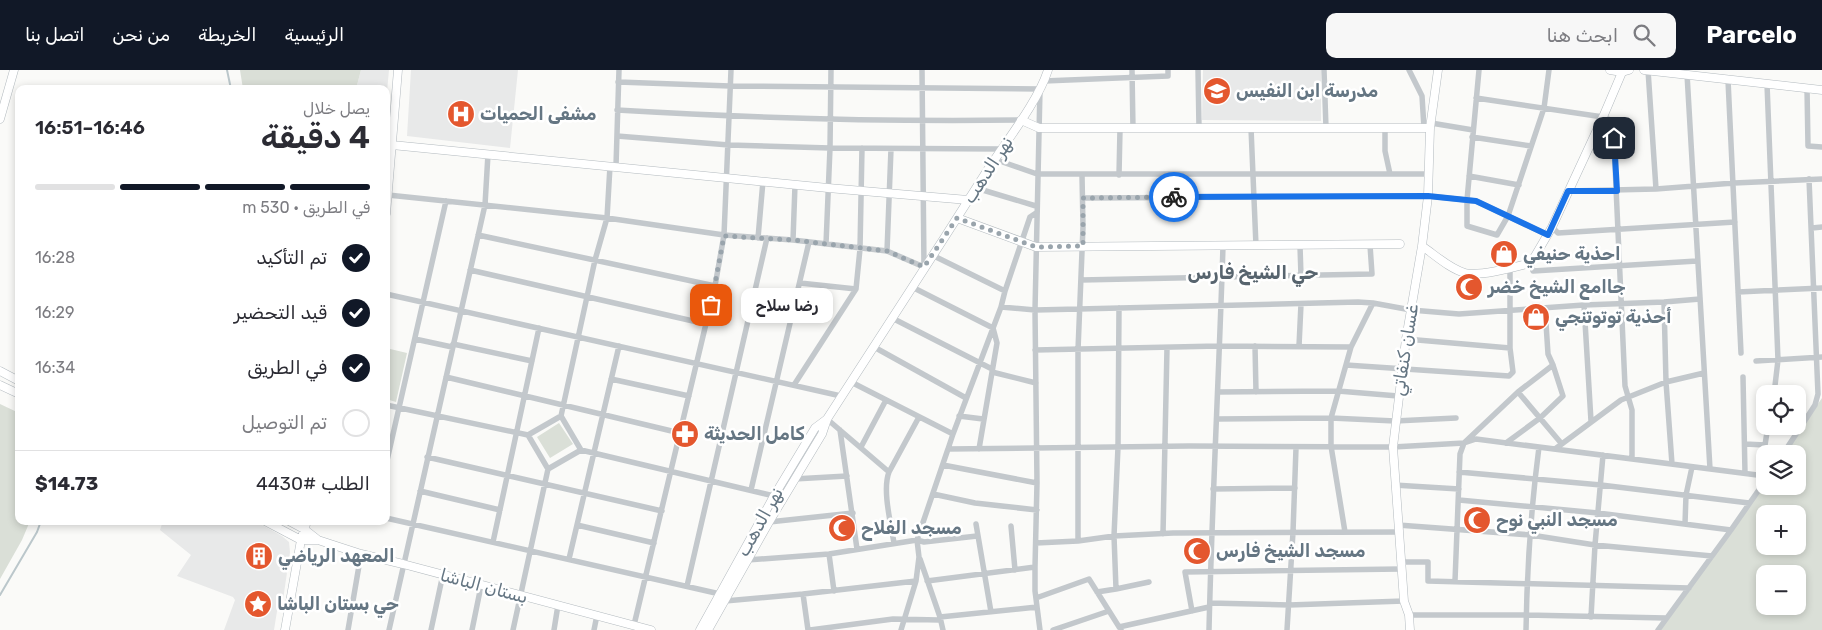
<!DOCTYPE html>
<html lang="ar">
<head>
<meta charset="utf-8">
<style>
  body { margin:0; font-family:Rubik,"Noto Naskh Arabic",sans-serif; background:#f7f7f7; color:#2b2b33; direction:rtl; height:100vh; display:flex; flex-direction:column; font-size:19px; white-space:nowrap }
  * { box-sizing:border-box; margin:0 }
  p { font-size:16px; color:#7c7c81 }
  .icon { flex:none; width:28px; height:28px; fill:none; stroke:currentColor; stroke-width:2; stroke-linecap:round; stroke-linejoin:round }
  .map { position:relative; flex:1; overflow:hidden; direction:ltr }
  .side { position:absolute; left:15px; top:15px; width:375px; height:440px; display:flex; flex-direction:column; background:#fff; border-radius:10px; box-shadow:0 2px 8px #0003; direction:rtl }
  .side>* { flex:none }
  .tools { position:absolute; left:1756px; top:315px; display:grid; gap:10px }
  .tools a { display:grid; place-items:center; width:50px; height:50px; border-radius:10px; background:#fff; box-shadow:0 2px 8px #0003; font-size:25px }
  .pin { position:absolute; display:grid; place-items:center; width:42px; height:42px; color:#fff; margin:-21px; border-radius:10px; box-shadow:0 2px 8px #0006 }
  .courier { position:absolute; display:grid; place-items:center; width:50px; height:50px; margin:-25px; border:4px solid #1a73e8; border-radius:50%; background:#fff; color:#222; box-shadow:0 1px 6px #0007 }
  .bubble { position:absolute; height:35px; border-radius:10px; background:#fff; box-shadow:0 2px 8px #0003; font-size:16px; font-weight:600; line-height:35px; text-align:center; direction:rtl }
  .headline em { font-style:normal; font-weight:600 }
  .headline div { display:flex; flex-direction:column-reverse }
  .headline { display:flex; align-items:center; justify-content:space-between; height:85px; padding:0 20px }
  h1 { font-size:32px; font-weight:600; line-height:38px }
  .bar { display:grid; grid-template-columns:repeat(4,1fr); gap:8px 5px; align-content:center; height:60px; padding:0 20px }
  .bar i { height:6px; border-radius:4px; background:#e1e1e2 }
  .bar .current { background:#111827 }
  .bar p { grid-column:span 4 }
  .line { display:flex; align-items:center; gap:12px; padding:0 20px; border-top:1px solid #e1e1e2 }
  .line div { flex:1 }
  ol { padding:0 20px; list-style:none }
  li { display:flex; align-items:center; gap:15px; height:55px }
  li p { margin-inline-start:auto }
  li .icon { padding:5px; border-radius:50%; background:#111827; color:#fff; stroke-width:4 }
  li:last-child { color:#7c7c81 }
  li i { width:28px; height:28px; border:2px solid #e1e1e2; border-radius:50% }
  header { display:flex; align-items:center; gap:30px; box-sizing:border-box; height:70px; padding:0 25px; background:#111827; color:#fff }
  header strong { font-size:24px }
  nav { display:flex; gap:28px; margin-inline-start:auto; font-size:18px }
  .search { width:350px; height:45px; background:#f7f7f7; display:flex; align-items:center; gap:12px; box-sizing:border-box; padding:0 18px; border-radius:10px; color:#7c7c81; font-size:19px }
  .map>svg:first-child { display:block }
</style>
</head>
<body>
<header>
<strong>Parcelo</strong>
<div class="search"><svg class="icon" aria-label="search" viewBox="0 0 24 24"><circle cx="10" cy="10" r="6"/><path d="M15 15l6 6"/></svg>ابحث هنا</div>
<nav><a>الرئيسية</a><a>الخريطة</a><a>من نحن</a><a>اتصل بنا</a></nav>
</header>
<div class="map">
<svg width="1822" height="560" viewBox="0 0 1822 560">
  <rect width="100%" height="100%" fill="#fafaf8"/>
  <path fill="#e8e9e9" d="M361,0H389L386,32V19H356Z
    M411,0H518L510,78L407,66Z
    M1203,0H1321V51L1202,50Z
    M163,451H255L282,466L289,472L290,482L283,530L279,529L274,560H224L235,530L233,527L177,506L191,485L160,460Z"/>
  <path fill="#dadfd7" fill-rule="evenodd" d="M240,0H361L356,19H243Z
    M386,278L407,283L396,332L386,329Z
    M1822,328V560H1658L1765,409V416H1798V384H1783ZM1765,444H1798V476H1765ZM1765,504H1798V536H1765Z
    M0,334L19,343V451H30L22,470L0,509Z
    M559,353L573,374L550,388L537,367Z"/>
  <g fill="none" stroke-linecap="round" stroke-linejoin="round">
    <path stroke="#bbc7cb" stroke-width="2" d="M227,0L231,19
      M0,525L37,462L41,451"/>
    <g stroke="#b3babf" stroke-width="9">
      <path id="secondary" d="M1610,0L1622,2L1629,0
        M1644,0L1822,20
        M0,49L14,0
        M1021,50L1039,58H1430
        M392,75L828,118L968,130
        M386,144L398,0
        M957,148L1036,177L1400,174
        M1422,176C1435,185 1450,199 1465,203C1481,207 1515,197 1531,193L1552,157L1603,47L1623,0
        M0,301L19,311
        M0,315L19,324
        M265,451L301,470H318L361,484L403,494L651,560
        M289,451L304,459L318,470
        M285,560L301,470L307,451
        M700,560L774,426L815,358L827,349
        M708,560L769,452L822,364L827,349C880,267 933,186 985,104C1004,74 1038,32 1048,0
        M1410,560L1409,545L1404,531L1393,377L1406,269L1422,176L1428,126L1430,58L1438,0"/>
    </g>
    <path stroke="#c3c8cc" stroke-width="5.5" d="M1132,0L1133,59
      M1198,0L1199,58
      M1324,0L1326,58
      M1409,0L1422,26L1424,58
      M1479,0L1467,130V156L1497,165L1508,146L1544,38L1549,0
      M1648,0L1656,119
      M1687,4L1710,399
      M1728,10L1741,283
      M1044,11L1168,6V0
      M618,12L730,16L1040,19L1035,240L1037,413L1035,497V521L1040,560
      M1767,14L1778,290L1774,324
      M1807,18L1808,76L1822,77
      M1476,28L1603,47L1613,51L1625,316L1632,340V389
      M617,40C752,48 886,52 1021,50
      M1431,53L1473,60
      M1251,58L1256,176
      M1385,58V81L1390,104
      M617,66L729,75L830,78L1001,79
      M1472,67L1531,76
      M994,89L1037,104H1429
      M616,96L619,0
      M1119,105L1120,59
      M1469,106L1519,115
      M976,118L1036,136
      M1568,121L1656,119L1734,113L1822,109
      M388,125L607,148L724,165L793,170L887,181L924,197L922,0
      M1083,128L1428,126L1476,131L1548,165
      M1552,157L1558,163L1735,152
      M1812,158L1822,157
      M478,165L715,216
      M758,168L763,111
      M793,170L795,115
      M826,174L830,78L831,0
      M1300,176L1301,206
      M887,181L891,79
      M932,185L1005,221
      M1531,193L1533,201L1697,191
      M470,200L706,254
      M1081,210L1372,204L1370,175
      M800,213L856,219
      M912,217L993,258L997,273L979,379
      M1738,222L1822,218
      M386,224L841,326
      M1664,232L1666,312L1672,394
      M1584,235L1591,351
      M1001,237L1035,240L1079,239L1358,232L1373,233L1411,240L1459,244L1584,235L1664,232L1700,229
      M892,248L992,299
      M415,269L452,277
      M1406,269L1510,278
      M453,274L532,291
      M1255,276L1256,322
      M1299,276L1301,234
      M874,277L966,328
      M1035,280L1219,276L1351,277
      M1756,291L1822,287
      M1346,295L1509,306L1513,302L1510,278V198
      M992,302L1036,313
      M446,307L680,363
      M1743,307L1745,403
      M611,309L689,326
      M851,312L953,364L948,379L1189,376L1393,377L1464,373L1476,369L1765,406
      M794,315L856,219L860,179L862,78
      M1218,322L1338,321L1398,326
      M1518,322L1561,373
      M386,335L528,365L561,346L581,380
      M561,346L595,190L607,148L610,96
      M959,346L983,349
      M827,349L889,402C882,420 891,454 894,473
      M1217,349L1331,348L1395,351L1456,348
      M840,360L857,479
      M953,364L1001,237L1005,221L1030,147L1036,143
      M528,365L548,399L581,380L774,426
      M1506,373L1540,348L1563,326L1553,295L1548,284L1545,238
      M1745,374L1765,375L1768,356
      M861,377L886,330
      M1555,379L1621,330L1666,312L1704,303
      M1783,384L1815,335L1818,324L1809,109
      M427,387L662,441
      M386,395L446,131
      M943,395L1037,413
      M889,402L919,347
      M1459,402L1601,415L1749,433
      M794,409L847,406
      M1394,415L1459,419
      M1213,419L1295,418
      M751,420L809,172
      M420,421L500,440
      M933,424L975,433L1037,440
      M1459,430L1598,443L1731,460
      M386,448L720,524
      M769,452L853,443
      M976,454L991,542
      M1685,454L1686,425L1692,397
      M577,455L654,473
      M1398,455L1531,465L1595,475L1712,486
      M1011,456L1015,500
      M1345,462L1331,376V348L1351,277L1373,233
      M1163,464L1167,278
      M1078,471V280L1083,157L1082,105
      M493,472L539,258
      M1036,473L1078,471L1114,466L1173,463L1400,462
      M829,484L834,521
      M569,489L619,276
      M920,489L940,547L943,560
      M747,490L829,484L917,470L924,472L977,466
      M1401,492H1428V511L1689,518
      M927,511L1035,497
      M1455,511L1460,384L1464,373L1518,322L1553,295
      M687,516L767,168
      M1116,519L1149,512
      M1097,522L1116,519L1114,466L1118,377L1119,238
      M803,524L808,560
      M1036,528L1089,509L1121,560
      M725,531L803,524L916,511
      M1210,533L1289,535L1404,531
      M1192,541L1185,502L1401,499
      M1409,545H1526L1666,548
      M940,547L1037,537
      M1591,547L1595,475L1603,385
      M634,555L715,216L724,165L731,0
      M1119,557L1209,537
      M348,560L361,484
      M389,560L485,135L488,84
      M431,560L443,504
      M472,560L481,516
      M513,560L548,399
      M554,560L558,535
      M594,560L597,545
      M810,560L893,549L939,550
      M901,560L916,511L919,487L917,470L948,379
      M1053,560L1109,541
      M1209,560C1212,432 1219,304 1223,176
      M1287,560L1293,462L1296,378
      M1526,560C1527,499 1531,438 1539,377
      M1658,560L1731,460L1765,411"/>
    <use href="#secondary" stroke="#fff" stroke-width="8"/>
  </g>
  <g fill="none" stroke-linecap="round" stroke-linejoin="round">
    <path stroke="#99a4ac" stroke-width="5" stroke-dasharray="0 9" d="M711,235L724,166L793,170L887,181L924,197L957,148L1036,177L1083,176V128L1174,127"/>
    <path stroke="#1a73e8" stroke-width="6" d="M1174,127L1428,126L1476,131L1548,165L1568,121H1617L1614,68"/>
  </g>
  <defs>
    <g id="school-disc" transform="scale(1.4375)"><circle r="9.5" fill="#e4572e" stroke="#fff"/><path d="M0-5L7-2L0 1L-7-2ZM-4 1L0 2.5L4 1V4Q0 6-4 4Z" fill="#fff"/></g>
    <g id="hospital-disc" transform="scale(1.4375)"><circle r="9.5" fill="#e4572e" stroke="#fff"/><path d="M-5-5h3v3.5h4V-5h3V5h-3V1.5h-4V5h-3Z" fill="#fff"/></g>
    <g id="shop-disc" transform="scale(1.4375)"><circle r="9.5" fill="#e4572e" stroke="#fff"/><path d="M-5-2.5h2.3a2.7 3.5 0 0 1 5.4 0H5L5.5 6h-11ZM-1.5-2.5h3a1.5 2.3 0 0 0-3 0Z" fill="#fff"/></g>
    <g id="mosque-disc" transform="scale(1.4375)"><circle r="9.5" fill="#e4572e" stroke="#fff"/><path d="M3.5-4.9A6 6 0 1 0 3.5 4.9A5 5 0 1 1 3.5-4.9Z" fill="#fff"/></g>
    <g id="pharmacy-disc" transform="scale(1.4375)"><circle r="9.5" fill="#e4572e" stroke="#fff"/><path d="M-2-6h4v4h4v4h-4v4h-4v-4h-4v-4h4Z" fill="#fff"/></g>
    <g id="building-disc" transform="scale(1.4375)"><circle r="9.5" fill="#e4572e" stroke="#fff"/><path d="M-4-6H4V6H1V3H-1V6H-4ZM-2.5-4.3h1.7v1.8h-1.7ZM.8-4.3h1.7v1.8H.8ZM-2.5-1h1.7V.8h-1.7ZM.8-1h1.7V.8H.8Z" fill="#fff"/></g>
    <g id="sight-disc" transform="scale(1.4375)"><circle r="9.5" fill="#e4572e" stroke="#fff"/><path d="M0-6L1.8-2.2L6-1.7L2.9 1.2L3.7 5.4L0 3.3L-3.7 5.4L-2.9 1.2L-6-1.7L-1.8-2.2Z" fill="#fff"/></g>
  </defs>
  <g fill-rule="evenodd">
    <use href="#school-disc" x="1217" y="21"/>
    <use href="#hospital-disc" x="461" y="44"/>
    <use href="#shop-disc" x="1504" y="184"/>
    <use href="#mosque-disc" x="1469" y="217"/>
    <use href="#shop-disc" x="1536" y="247"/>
    <use href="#pharmacy-disc" x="685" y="364"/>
    <use href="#mosque-disc" x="1477" y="450"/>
    <use href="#mosque-disc" x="842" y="458"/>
    <use href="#mosque-disc" x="1197" y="481"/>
    <use href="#building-disc" x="259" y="486"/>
    <use href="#sight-disc" x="258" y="534"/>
  </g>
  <g text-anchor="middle" stroke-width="5" stroke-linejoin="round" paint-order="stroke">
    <g font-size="18" font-weight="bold" fill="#657683" stroke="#fff" text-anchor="start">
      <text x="1236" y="27">مدرسة ابن النفيس</text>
      <text x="480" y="50">مشفى الحميات</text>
      <text x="1523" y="190">احذية حنيفي</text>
      <text x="1488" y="223">جاامع الشيخ خضر</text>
      <text x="1555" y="253">أحذية توتوتنجي</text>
      <text x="704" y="370">كامل الحديثة</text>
      <text x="1496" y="456">مسجد النبي نوح</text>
      <text x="861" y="464">مسجد الفلاح</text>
      <text x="1216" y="487">مسجد الشيخ فارس</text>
      <text x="278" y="492">المعهد الرياضي</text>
      <text x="277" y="540">حي بستان الباشا</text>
    </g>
    <g font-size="18" fill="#657683" stroke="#fff">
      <text transform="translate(988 100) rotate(-57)" y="6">نهر الدهب</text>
      <text transform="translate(1405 280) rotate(-81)" y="6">غسان كنفاتي</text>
      <text transform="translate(760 452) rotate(-61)" y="6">نهر الدهب</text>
      <text transform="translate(484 516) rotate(15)" y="6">بستان الباشا</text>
    </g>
    <g font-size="19" font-weight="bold" fill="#57646e" stroke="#fff">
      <text x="1253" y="209">حي الشيخ فارس</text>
    </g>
  </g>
</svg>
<div class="tools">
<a><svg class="icon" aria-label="locate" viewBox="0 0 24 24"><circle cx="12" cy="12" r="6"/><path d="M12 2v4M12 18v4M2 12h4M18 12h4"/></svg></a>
<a><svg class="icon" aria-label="layers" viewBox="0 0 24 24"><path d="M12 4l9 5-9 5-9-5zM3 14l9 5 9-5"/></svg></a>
<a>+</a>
<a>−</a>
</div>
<div class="pin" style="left:711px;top:235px;background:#ea580c"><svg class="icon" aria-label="bag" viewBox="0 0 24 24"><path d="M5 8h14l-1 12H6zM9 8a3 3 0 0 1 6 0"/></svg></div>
<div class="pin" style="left:1614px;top:68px;background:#1f2937"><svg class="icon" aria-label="home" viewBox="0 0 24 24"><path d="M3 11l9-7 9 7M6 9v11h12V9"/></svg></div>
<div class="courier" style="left:1174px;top:127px"><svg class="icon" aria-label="bike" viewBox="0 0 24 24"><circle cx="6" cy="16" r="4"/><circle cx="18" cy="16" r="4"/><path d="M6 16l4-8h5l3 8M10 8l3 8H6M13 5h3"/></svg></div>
<div class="bubble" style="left:741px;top:218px;width:92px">رضا سلاح</div>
<section class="side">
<div class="headline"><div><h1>4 دقيقة</h1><p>يصل خلال</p></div><em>16:46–16:51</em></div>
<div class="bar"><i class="current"></i><i class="current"></i><i class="current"></i><i></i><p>في الطريق · 530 m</p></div>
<ol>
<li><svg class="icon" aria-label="check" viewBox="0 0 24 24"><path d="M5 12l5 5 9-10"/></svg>تم التأكيد<p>16:28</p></li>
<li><svg class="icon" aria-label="check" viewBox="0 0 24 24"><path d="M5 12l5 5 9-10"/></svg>قيد التحضير<p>16:29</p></li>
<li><svg class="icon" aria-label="check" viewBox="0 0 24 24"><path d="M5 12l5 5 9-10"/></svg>في الطريق<p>16:34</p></li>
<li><i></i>تم التوصيل</li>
</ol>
<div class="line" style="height:65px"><div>الطلب #4430</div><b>$14.73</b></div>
</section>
</div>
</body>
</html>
